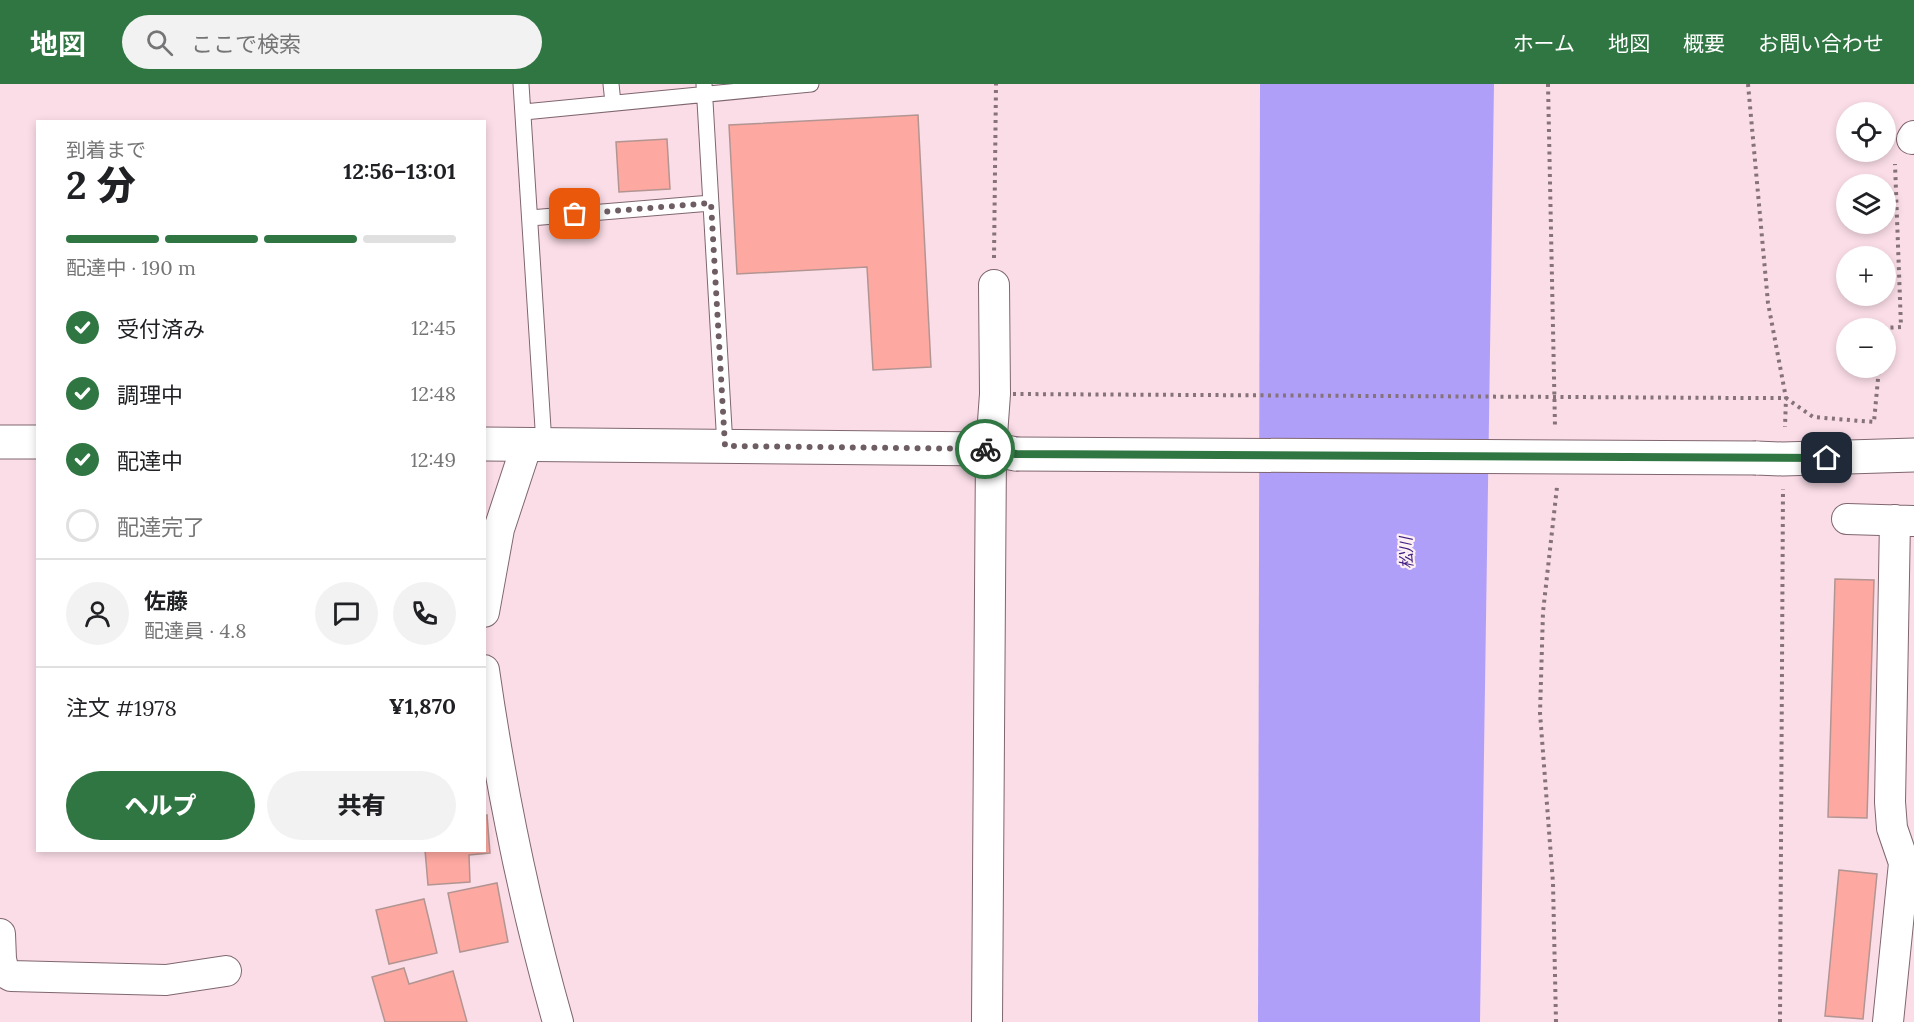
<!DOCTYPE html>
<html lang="ja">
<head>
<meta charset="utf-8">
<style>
  body { margin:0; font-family:Lora,"Noto Sans JP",serif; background:#f2f2f2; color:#202124; height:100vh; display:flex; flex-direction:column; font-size:22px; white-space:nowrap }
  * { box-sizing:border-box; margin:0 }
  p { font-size:20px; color:#757577 }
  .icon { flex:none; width:33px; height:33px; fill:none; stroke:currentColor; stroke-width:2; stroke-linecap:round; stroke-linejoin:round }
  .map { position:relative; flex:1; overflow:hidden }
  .sheet { position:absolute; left:36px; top:36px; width:450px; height:732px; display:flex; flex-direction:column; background:#fff; border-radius:0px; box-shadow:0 3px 9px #0003 }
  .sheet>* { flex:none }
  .fabs { position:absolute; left:1836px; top:18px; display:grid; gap:12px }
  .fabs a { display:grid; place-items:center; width:60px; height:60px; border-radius:50%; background:#fff; box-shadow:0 3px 9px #0003; font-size:30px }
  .pin { position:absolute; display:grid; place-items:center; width:51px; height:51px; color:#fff; margin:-26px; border-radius:12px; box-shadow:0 3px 9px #0006 }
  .courier { position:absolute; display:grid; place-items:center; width:60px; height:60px; margin:-30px; border:4px solid #307642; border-radius:50%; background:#fff; color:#222; box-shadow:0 2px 8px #0007 }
  .head em { font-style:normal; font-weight:800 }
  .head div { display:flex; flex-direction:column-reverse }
  .head { display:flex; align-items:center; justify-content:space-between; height:102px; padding:0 30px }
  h1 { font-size:39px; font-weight:800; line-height:45px }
  .bar { display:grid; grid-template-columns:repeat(4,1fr); gap:9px 6px; align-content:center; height:72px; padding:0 30px }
  .bar i { height:8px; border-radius:4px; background:#e0e0e0 }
  .bar .on { background:#307642 }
  .bar p { grid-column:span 4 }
  .line { display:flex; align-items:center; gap:15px; padding:0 30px; border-top:2px solid #e0e0e0 }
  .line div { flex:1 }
  .round { display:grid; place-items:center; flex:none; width:63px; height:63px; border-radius:32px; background:#f2f2f2 }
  ol { padding:0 30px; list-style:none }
  li { display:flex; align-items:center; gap:18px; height:66px }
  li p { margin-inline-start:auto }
  li .icon { padding:6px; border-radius:50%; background:#307642; color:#fff; stroke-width:4 }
  li:last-child { color:#757577 }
  li i { width:33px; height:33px; border:3px solid #e0e0e0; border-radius:50% }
  .primary-button { display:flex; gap:12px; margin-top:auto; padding:12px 30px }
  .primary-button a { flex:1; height:69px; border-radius:36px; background:#307642; color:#fff; font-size:24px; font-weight:800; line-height:69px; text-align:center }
  .primary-button a+a { background:#f2f2f2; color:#202124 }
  header { display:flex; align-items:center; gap:36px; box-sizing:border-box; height:84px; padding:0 30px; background:#307642; color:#fff }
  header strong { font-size:28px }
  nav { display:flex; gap:33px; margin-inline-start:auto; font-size:21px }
  .search { width:420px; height:54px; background:#f2f2f2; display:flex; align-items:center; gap:15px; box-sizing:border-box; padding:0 21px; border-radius:33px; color:#757577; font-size:22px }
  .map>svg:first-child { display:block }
</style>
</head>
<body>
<header>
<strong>地図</strong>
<div class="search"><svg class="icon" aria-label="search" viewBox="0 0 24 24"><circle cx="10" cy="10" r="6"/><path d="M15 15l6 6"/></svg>ここで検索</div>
<nav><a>ホーム</a><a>地図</a><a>概要</a><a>お問い合わせ</a></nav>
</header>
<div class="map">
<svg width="1914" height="938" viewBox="0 0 1914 938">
  <rect width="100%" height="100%" fill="#fbdde8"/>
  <path fill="#b09ff8" d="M1260,0H1494L1480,938H1258Z"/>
  <path fill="#fda8a0" stroke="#b29592" stroke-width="1.5" d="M918,31L931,283L873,286L867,183L737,190L729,41Z
    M667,55L670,105L619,108L616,58Z
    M1835,495L1874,496L1867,734L1828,733Z
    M487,731L490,769L469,771L470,798L428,801L425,766H484V732Z
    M1839,786L1877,790L1863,935L1825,932Z
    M497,799L508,858L460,868L448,809Z
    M424,815L437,869L389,880L376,826Z
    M404,884L409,900L453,887L467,938H385L372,893Z"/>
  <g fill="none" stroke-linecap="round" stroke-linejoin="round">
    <g stroke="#7f666f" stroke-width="17">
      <path id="service" d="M521,0L544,360
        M611,0L613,19
        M704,0L725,362
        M524,28L811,0
        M530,134L711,119"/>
    </g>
    <g stroke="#7f666f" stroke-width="32">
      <path id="minor" d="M1912,55L1914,52
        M1847,435L1914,437
        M484,528L499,445L527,360
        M484,586C501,705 525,822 558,938
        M0,850L1,875L4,888L11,892L166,896L226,887
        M987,938L991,365L995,310L994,201
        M1888,938L1904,779L1892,744L1890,718L1895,436"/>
    </g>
    <g stroke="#7f666f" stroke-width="35">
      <path id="tertiary" d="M0,358H38
        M484,360L991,365L1016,370
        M1756,374L1783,375L1914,371"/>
    </g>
    <path stroke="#86737a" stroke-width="4" stroke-dasharray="3 4.5" stroke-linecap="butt" d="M1548,0L1555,342
      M1748,0L1768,219L1786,314L1785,343
      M994,174L996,0
      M1883,244L1901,243L1895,80
      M1748,314H1786L1813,333L1874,338L1879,284
      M1556,938L1553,799L1540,629L1543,528L1557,403
      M1780,938L1783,405"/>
    <use href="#service" stroke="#fff" stroke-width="15"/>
    <use href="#minor" stroke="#fff" stroke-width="30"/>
    <use href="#tertiary" stroke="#fff" stroke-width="33"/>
    <g stroke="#7f666f" stroke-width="35" stroke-linecap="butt">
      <path id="tertiary-bridge" d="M1016,370L1756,374"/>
    </g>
    <path stroke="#86737a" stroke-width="4" stroke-dasharray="3 4.5" stroke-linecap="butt" d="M1013,310L1748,314"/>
    <use href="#tertiary-bridge" stroke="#fff" stroke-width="33"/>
  </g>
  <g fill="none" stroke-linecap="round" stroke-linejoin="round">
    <path stroke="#6e5d63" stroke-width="6" stroke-dasharray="0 10.8" d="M575,130L711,119L725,362L985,365"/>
    <path stroke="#307642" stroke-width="8" d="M985,365L1016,370L1827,374"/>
  </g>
  <g text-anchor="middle" stroke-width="4.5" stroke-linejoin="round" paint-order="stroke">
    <g font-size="16" font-style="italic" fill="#401c82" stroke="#fcf0f4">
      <text transform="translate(1406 469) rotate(-92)" y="6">松川</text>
    </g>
  </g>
</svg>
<div class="fabs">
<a><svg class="icon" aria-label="locate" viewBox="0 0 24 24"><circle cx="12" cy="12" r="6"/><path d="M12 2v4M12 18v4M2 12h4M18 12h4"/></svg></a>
<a><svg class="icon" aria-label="layers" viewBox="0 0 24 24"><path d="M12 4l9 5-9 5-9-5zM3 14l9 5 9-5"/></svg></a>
<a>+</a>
<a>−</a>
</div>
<div class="pin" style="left:575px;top:130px;background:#ea580c"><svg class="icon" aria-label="bag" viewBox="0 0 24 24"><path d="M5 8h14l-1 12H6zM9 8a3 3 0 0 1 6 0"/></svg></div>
<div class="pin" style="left:1827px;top:374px;background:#1f2937"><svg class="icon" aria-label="home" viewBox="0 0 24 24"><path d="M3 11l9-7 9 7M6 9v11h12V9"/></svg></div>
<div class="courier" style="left:985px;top:365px"><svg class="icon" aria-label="bike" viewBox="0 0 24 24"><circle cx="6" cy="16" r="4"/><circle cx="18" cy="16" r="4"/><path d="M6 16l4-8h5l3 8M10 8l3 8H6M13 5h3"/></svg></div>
<section class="sheet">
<div class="head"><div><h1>2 分</h1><p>到着まで</p></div><em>12:56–13:01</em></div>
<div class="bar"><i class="on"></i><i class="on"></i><i class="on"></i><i></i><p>配達中 · 190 m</p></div>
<ol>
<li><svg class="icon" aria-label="check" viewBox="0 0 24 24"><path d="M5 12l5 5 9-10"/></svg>受付済み<p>12:45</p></li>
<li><svg class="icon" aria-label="check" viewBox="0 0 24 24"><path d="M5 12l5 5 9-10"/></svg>調理中<p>12:48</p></li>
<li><svg class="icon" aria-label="check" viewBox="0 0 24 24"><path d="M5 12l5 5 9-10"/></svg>配達中<p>12:49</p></li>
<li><i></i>配達完了</li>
</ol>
<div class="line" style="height:108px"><a class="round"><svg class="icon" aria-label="person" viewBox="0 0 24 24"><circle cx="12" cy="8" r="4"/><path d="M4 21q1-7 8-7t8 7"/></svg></a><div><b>佐藤</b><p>配達員 · 4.8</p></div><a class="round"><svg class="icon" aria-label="chat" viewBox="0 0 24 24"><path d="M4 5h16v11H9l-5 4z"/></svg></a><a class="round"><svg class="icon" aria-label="phone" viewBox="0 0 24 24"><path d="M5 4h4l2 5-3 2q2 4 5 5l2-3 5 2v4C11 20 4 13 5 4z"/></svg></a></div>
<div class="line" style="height:78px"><div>注文 #1978</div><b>¥1,870</b></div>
<div class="primary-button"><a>ヘルプ</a><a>共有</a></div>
</section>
</div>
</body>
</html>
